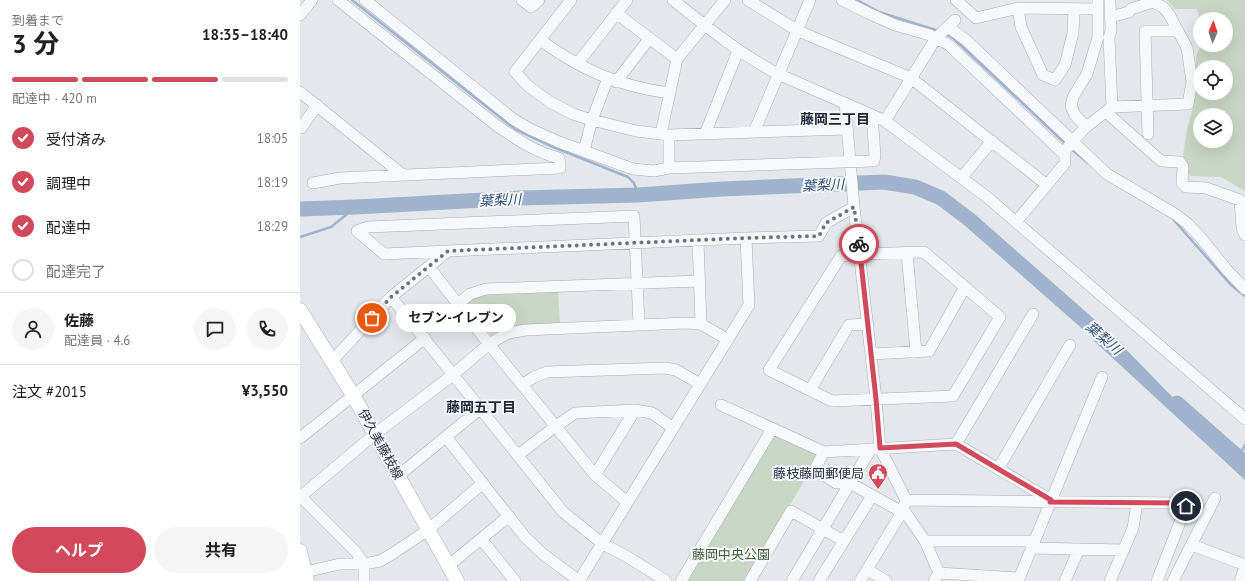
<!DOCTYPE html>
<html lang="ja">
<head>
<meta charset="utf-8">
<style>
  body { margin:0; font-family:"PT Sans","Noto Sans JP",sans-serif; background:#f6f6f6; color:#202124; height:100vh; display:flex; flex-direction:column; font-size:15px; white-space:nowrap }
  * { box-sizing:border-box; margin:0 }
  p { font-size:13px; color:#757577 }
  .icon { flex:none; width:22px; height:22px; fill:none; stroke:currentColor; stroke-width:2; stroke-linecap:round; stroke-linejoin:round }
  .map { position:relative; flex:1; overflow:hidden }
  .sheet { display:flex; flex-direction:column; background:#fff; width:300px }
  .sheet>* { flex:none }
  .needle { width:26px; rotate:2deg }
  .tools { position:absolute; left:893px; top:12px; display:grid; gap:8px }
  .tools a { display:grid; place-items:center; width:40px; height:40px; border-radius:50%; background:#fff; box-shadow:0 4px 16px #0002; font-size:20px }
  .pin { position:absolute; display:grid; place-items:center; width:34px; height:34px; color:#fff; margin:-17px; border:2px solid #fff; border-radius:50%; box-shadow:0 1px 4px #0007 }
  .courier { position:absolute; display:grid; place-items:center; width:40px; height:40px; margin:-20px; border:3px solid #d1495b; border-radius:50%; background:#fff; color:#222; box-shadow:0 1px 5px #0007 }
  .bubble { position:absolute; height:28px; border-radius:14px; background:#fff; box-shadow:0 4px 16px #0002; font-size:13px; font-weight:700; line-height:28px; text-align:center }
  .summary em { font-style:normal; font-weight:700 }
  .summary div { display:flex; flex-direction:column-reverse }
  .summary { display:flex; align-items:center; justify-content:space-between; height:68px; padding:0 12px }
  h1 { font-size:26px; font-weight:700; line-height:30px }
  .bar { display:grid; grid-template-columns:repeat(4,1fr); gap:6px 4px; align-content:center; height:48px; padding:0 12px }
  .bar i { height:5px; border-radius:3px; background:#e0e0e0 }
  .bar .current { background:#d1495b }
  .bar p { grid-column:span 4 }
  .line { display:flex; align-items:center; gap:10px; padding:0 12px; border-top:1px solid #e0e0e0 }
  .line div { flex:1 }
  .round { display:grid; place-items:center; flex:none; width:42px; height:42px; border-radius:21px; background:#f6f6f6 }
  ol { padding:0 12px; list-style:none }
  li { display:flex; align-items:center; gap:12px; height:44px }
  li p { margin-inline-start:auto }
  li .icon { padding:4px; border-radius:50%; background:#d1495b; color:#fff; stroke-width:4 }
  li:last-child { color:#757577 }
  li i { width:22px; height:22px; border:2px solid #e0e0e0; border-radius:50% }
  .primary-button { display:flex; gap:8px; margin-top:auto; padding:8px 12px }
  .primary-button a { flex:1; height:46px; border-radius:24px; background:#d1495b; color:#fff; font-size:16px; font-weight:700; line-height:46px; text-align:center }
  .primary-button a+a { background:#f6f6f6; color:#202124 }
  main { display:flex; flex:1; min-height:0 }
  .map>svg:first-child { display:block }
</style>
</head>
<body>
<main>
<section class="sheet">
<div class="summary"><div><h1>3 分</h1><p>到着まで</p></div><em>18:35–18:40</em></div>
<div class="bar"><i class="current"></i><i class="current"></i><i class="current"></i><i></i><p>配達中 · 420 m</p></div>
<ol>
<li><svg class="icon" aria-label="check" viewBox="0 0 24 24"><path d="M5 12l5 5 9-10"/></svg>受付済み<p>18:05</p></li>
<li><svg class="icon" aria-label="check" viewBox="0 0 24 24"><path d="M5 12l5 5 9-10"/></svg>調理中<p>18:19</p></li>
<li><svg class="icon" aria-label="check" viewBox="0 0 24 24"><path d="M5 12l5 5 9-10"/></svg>配達中<p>18:29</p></li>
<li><i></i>配達完了</li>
</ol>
<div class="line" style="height:72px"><a class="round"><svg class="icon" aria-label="person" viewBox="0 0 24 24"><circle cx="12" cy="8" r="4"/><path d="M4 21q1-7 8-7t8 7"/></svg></a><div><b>佐藤</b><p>配達員 · 4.6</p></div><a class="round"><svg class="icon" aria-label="chat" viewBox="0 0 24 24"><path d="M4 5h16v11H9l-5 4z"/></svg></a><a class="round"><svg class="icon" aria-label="phone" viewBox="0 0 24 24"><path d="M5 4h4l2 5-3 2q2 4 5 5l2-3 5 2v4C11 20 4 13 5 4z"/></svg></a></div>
<div class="line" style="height:52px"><div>注文 #2015</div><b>¥3,550</b></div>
<div class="primary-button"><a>ヘルプ</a><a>共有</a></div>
</section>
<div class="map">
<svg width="945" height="581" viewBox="0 0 945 581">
  <rect width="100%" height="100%" fill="#e4e7ec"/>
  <path fill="#c9d6c5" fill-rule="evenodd" d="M867,0H945V191L921,177L890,176L883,155L887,130L894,103L896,56L901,45H926V19H900L897,9H875ZM900,67H926V93H900ZM900,115H926V141H900Z
    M258,292L260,324L223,326L190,334L165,301L188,294Z
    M478,434L519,455L446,581H386L472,436Z"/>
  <path fill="#9fb4cc" d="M813,336L888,413L945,461V480L793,340Z"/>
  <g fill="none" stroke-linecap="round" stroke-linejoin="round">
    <path stroke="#9fb4cc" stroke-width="2.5" d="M52,0L215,129L253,147L328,177L334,183L338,195
      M557,0L579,12L639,31
      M645,34L653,38L767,145
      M770,148L788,163
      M872,218L931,285L945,296
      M0,237L31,227L56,207
      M939,457L945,445"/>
    <path stroke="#9fb4cc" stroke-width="15" d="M0,209L56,207L220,198L338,195L422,189L584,182L615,187L641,198L670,220L819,351
      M877,403L945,463"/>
    <g stroke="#a9aeb7" stroke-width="12">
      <path id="minor" d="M65,0L213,119L230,129L259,142L333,169L354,171L369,168L574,161L575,155L572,115
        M222,0L231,7L239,0
        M271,0L215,72L228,86L250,102L273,114L292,120L336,131L369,135L547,129
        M373,0C407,27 440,54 478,74L572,115L585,121L687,197L945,419
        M448,0L498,31L611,78L747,185
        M542,0L568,13L595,25L630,35L649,45L765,155
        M656,0L676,18L718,8L798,9
        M810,0L811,30L809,38L812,107
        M718,8L721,27L743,75L755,80L765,65L773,33L774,9
        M316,13L377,59
        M0,15L12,0
        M648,27L666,40L807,174L875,214L888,224L901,238L927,270L945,289
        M240,40C282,70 318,86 369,93
        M277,64L327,0
        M316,82L349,39
        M0,92L103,175
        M545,103L554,207L576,399L580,448L606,500
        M806,112L861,161L880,162L883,167L882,183L886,187L906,188L940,200L942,228L945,235
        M585,121L636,38L655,20
        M786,127L775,115L771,106L773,97L787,74L798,37V0
        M1,128L17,105
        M454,132L510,0
        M361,134L377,59L425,0
        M405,134L438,51
        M848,134L845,31H878
        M369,135V168
        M284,151L292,120L308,78
        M662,177L692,141
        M13,183L40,178L260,168L259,158C235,152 216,139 196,125L38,0
        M716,222L765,163V151L772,142L786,127L812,107L888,104L892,82L887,48L869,14L863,7L853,2L831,9L829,12L810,17
        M398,240L401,324
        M148,251L84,254L57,231L68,227L334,216L339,324
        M624,252L700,317L653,396L532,401L469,370L541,256L560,254Z
        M607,253L616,352
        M129,267L189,344L295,475L327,502
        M91,297L263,512L303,544L326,556L366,581
        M158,304L170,294L186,289L399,281
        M571,354L629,351L665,287
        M32,361L91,297L148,251L446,238L519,236L526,223L554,207
        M222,385L234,377L247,372L365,368L376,370L400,384
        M510,390L549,325L568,324
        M421,405L524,452L656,444L751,500
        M146,437L225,537L243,554L279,581
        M0,438L125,338
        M656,444L733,314
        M524,452L515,469L536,483H550L571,449
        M218,455L256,426L275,413L335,410L352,413L373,428
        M698,469L770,345
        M295,475L335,410
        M98,476L181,408
        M0,497L75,434L154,374L189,344L208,333L226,330L385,323L401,324L428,340
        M1,497L56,552L64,564V581
        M603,509L625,541L639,573
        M181,539L215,581
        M625,541H734
        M892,545L945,565
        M731,548L824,550
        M148,566L209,516
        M568,570L586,581
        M5,572L40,564H64L80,561L92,554L128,530L183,483
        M279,581L449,305L446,238
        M381,581L472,429
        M450,581L491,511L544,541
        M492,581L550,483L602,512
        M519,581L572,496
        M560,581L602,512L606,500L880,503L885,506L882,517L857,581
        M634,581L639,573L719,578
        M718,581L802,377
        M765,581L779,549
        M810,581L833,528L837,503
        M873,581L915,498
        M940,581L945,567"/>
    </g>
    <g stroke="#a3abb8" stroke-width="15">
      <path id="major" d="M0,310L53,395L157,581
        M0,551L7,581"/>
    </g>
    <use href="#minor" stroke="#f7f8fa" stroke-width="11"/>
    <use href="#major" stroke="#fff" stroke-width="14"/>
  </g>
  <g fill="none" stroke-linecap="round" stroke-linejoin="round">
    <path stroke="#6c737f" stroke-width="4" stroke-dasharray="0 7.2" d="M72,318L91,297L148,251L446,238L519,236L526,223L554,207L559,244"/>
    <path stroke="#d1495b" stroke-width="5" d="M559,244L576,399L580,448L656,444L751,500L750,502L880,503L886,506"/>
  </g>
  <defs>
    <g id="civic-pin" transform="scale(1)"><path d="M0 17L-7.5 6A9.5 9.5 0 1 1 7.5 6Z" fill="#d1495b" stroke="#f4f6f9"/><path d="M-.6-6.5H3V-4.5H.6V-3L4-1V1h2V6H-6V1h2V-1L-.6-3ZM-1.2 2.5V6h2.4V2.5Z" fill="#fff"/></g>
  </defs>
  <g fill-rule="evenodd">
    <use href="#civic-pin" x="578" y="473"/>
  </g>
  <g text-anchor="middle" stroke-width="4" stroke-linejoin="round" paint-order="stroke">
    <g font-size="13" fill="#2b3445" stroke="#f4f6f9">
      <text transform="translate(81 444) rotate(61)" y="5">伊久美藤枝線</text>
    </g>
    <g font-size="13" fill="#2b3445" stroke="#f4f6f9" text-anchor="end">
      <text x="564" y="478">藤枝藤岡郵便局</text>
    </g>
    <g font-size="13" fill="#3f6138" stroke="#f4f6f9">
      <text x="431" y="559">藤岡中央公園</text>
    </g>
    <g font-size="14" font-weight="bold" fill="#1d2536" stroke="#f4f6f9">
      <text x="535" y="124">藤岡三丁目</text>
      <text x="181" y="412">藤岡五丁目</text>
    </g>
    <g font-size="14" font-style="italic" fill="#34527a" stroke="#f4f6f9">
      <text transform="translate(523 185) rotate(-3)" y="5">葉梨川</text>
      <text transform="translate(200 200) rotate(-3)" y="5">葉梨川</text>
      <text transform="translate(804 338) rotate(41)" y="5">葉梨川</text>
    </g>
  </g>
</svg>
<div class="tools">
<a><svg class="needle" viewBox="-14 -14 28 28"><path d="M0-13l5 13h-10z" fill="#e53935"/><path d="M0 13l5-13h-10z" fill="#757577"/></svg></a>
<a><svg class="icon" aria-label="locate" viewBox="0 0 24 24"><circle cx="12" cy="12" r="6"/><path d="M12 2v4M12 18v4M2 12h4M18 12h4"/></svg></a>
<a><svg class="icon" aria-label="layers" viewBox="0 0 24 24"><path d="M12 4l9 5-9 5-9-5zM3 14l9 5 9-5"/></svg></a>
</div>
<div class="pin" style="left:72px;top:318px;background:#ea580c"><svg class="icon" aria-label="bag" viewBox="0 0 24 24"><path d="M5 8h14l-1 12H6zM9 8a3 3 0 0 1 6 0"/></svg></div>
<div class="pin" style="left:886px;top:506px;background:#1f2937"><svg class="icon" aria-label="home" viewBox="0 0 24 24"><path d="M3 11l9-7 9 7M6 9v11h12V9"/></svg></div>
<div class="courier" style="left:559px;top:244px"><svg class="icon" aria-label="bike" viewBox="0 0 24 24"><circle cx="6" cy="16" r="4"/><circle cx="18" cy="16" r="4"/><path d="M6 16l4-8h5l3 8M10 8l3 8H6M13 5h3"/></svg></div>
<div class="bubble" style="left:96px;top:304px;width:120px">セブン-イレブン</div>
</div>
</main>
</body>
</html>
